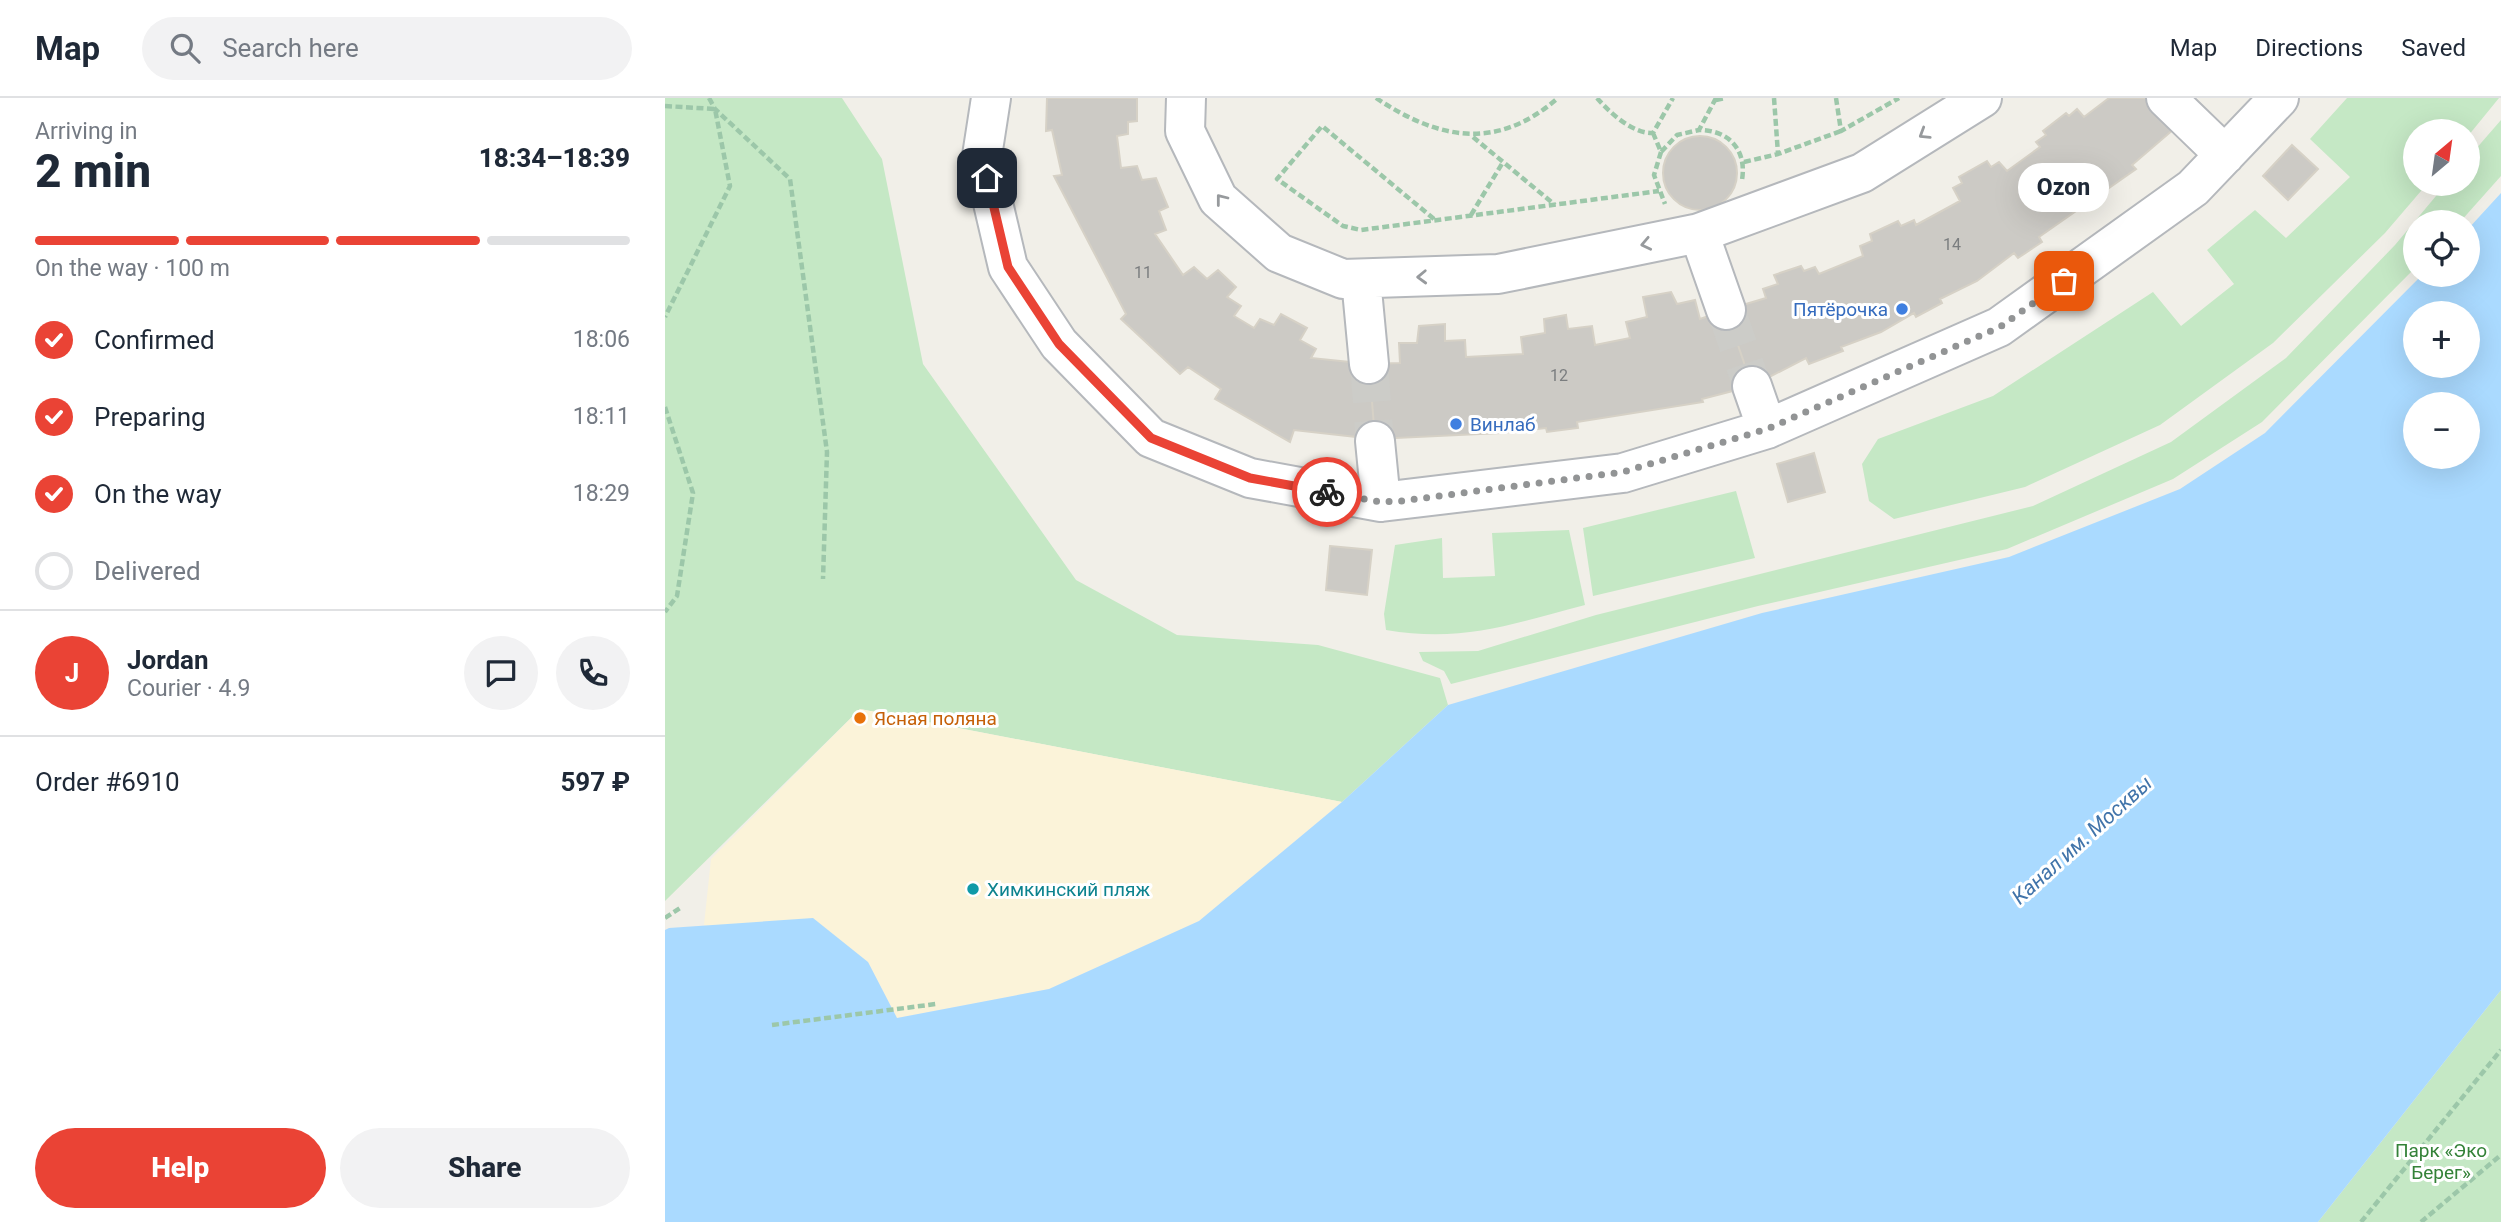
<!DOCTYPE html>
<html lang="en">
<head>
<meta charset="utf-8">
<style>
  body { margin:0; font-family:Roboto,sans-serif; background:#f2f2f3; color:#1f2937; height:100vh; display:flex; flex-direction:column; font-size:26px; white-space:nowrap }
  * { box-sizing:border-box; margin:0 }
  p { font-size:23px; color:#747a83 }
  .icon { flex:none; width:38px; height:38px; fill:none; stroke:currentColor; stroke-width:2; stroke-linecap:round; stroke-linejoin:round }
  .map { position:relative; flex:1; overflow:hidden }
  .panel { display:flex; flex-direction:column; background:#fff; width:665px }
  .panel>* { flex:none }
  .needle { width:46px; rotate:29deg }
  .tools { position:absolute; left:1738px; top:21px; display:grid; gap:14px }
  .tools a { display:grid; place-items:center; width:77px; height:77px; border-radius:50%; background:#fff; box-shadow:0 7px 28px #0002; font-size:35px }
  .pin { position:absolute; display:grid; place-items:center; width:60px; height:60px; color:#fff; margin:-30px; border-radius:14px; box-shadow:0 4px 10px #0006 }
  .courier { position:absolute; display:grid; place-items:center; width:70px; height:70px; margin:-35px; border:5px solid #ea4335; border-radius:50%; background:#fff; color:#222; box-shadow:0 2px 9px #0007 }
  .bubble { position:absolute; height:49px; border-radius:24px; background:#fff; box-shadow:0 7px 28px #0002; font-size:23px; font-weight:800; line-height:49px; text-align:center }
  .headline em { font-style:normal; font-weight:800 }
  .headline div { display:flex; flex-direction:column-reverse }
  .headline { display:flex; align-items:center; justify-content:space-between; height:119px; padding:0 35px }
  h1 { font-size:46px; font-weight:800; line-height:52px }
  .bar { display:grid; grid-template-columns:repeat(4,1fr); gap:10px 7px; align-content:center; height:84px; padding:0 35px }
  .bar i { height:9px; border-radius:5px; background:#e0e1e3 }
  .bar .current { background:#ea4335 }
  .bar p { grid-column:span 4 }
  .line { display:flex; align-items:center; gap:18px; padding:0 35px; border-top:2px solid #e0e1e3 }
  .line div { flex:1 }
  .round { display:grid; place-items:center; flex:none; width:74px; height:74px; border-radius:37px; background:#f2f2f3 }
  ol { padding:0 35px; list-style:none }
  li { display:flex; align-items:center; gap:21px; height:77px }
  li p { margin-inline-start:auto }
  li .icon { padding:7px; border-radius:50%; background:#ea4335; color:#fff; stroke-width:4 }
  li:last-child { color:#747a83 }
  li i { width:38px; height:38px; border:4px solid #e0e1e3; border-radius:50% }
  .button { display:flex; gap:14px; margin-top:auto; padding:14px 35px }
  .button a { flex:1; height:80px; border-radius:42px; background:#ea4335; color:#fff; font-size:28px; font-weight:800; line-height:80px; text-align:center }
  .button a+a { background:#f2f2f3; color:#1f2937 }
  header { display:flex; align-items:center; gap:42px; box-sizing:border-box; height:98px; padding:0 35px; background:#fff; border-bottom:2px solid #e0e1e3 }
  header strong { font-size:33px }
  nav { display:flex; gap:38px; margin-inline-start:auto; font-size:24px }
  .search { width:490px; height:63px; background:#f2f2f3; display:flex; align-items:center; gap:18px; box-sizing:border-box; padding:0 24px; border-radius:38px; color:#747a83; font-size:26px }
  main { display:flex; flex:1; min-height:0 }
  .map>svg:first-child { display:block }
</style>
</head>
<body>
<header>
<strong>Map</strong>
<div class="search"><svg class="icon" aria-label="search" viewBox="0 0 24 24"><circle cx="10" cy="10" r="6"/><path d="M15 15l6 6"/></svg>Search here</div>
<nav><a>Map</a><a>Directions</a><a>Saved</a></nav>
</header>
<main>
<section class="panel">
<div class="headline"><div><h1>2 min</h1><p>Arriving in</p></div><em>18:34–18:39</em></div>
<div class="bar"><i class="current"></i><i class="current"></i><i class="current"></i><i></i><p>On the way · 100 m</p></div>
<ol>
<li><svg class="icon" aria-label="check" viewBox="0 0 24 24"><path d="M5 12l5 5 9-10"/></svg>Confirmed<p>18:06</p></li>
<li><svg class="icon" aria-label="check" viewBox="0 0 24 24"><path d="M5 12l5 5 9-10"/></svg>Preparing<p>18:11</p></li>
<li><svg class="icon" aria-label="check" viewBox="0 0 24 24"><path d="M5 12l5 5 9-10"/></svg>On the way<p>18:29</p></li>
<li><i></i>Delivered</li>
</ol>
<div class="line" style="height:126px"><b class="round" style="background:#ea4335;color:#fff">J</b><div><b>Jordan</b><p>Courier · 4.9</p></div><a class="round"><svg class="icon" aria-label="chat" viewBox="0 0 24 24"><path d="M4 5h16v11H9l-5 4z"/></svg></a><a class="round"><svg class="icon" aria-label="phone" viewBox="0 0 24 24"><path d="M5 4h4l2 5-3 2q2 4 5 5l2-3 5 2v4C11 20 4 13 5 4z"/></svg></a></div>
<div class="line" style="height:91px"><div>Order #6910</div><b>597 ₽</b></div>
<div class="button"><a>Help</a><a>Share</a></div>
</section>
<div class="map">
<svg width="1836" height="1124" viewBox="0 0 1836 1124">
  <rect width="100%" height="100%" fill="#f1efe8"/>
  <path fill="#c5e8c5" d="M0,0H177L217,61L258,266L411,482L512,537L653,547L775,580L783,607L677,704L195,611L0,803Z
    M1682,0H1834L1803,38L1802,33H1750V86H1762L1720,135L1608,245L1495,327L1360,389L1229,421L1204,403L1197,366L1213,341L1328,298L1488,194L1516,228L1569,186L1542,152L1590,112L1621,140L1685,79L1645,41Z
    M1836,22V78L1795,124H1750V170L1597,324L1508,381L1342,451L1093,508L786,586L779,573L758,563L754,554L813,553L931,517L1368,408L1506,344L1621,260L1730,147L1781,86H1802L1803,60Z
    M1071,393L1090,460L928,498L918,430Z
    M904,432L920,507C847,526 798,545 721,532L719,516L730,447L777,440L778,480L830,478L827,435Z
    M1836,892V1124H1653Z"/>
  <path fill="#fbf3d9" d="M195,611L677,704L534,823L384,891L232,920L203,864L39,827L46,761Z"/>
  <path fill="#aadaff" fill-rule="evenodd" d="M1836,95V892L1653,1124H0V832L4,830L148,820L203,864L232,920L384,891L534,823L677,704L783,607L1097,515L1344,459L1515,391L1600,335L1757,177H1802L1803,131ZM1750,215H1802V268H1750ZM1750,306H1802V359H1750Z"/>
  <path fill="#cccac5" stroke="#d6d1c6" stroke-width="2" d="M382,0H472V23L463,24V36L452,38L456,70L472,68L477,82L491,80L503,109L494,113L501,132L490,136L518,177L529,169L542,181L553,172L571,189L562,199L576,208L569,218L589,230L595,221L609,227L616,216L642,230L635,242L651,251L646,260L704,266L710,341L629,332L625,344L550,301L556,291L523,269L515,276L456,221L461,216L389,78L397,77L387,32L381,33Z
    M1444,0H1480L1509,31L1467,67L1471,71L1374,139L1377,144L1353,160L1349,155L1312,183L1275,201L1277,205L1251,219L1249,215L1216,234L1176,249L1178,253L1144,266L1141,260L1087,288L1061,212L1101,200L1098,191L1113,186L1109,177L1136,168L1139,173L1150,169L1154,176L1198,158L1195,148L1207,143L1205,136L1233,123L1236,128L1249,122L1251,127L1295,103L1288,90L1297,85L1294,79L1322,63L1326,69L1334,64L1342,73L1375,49L1371,44L1381,37L1378,33L1401,15L1404,18L1412,11L1419,19Z
    M998 75a37 37 0 1 1 74 0a37 37 0 1 1-74 0Z
    M1627,47L1653,71L1623,102L1598,78Z
    M1006,194L1012,206L1030,202L1035,221L1061,212L1087,288L1037,301L1038,304L912,324L913,330L882,334L881,330L836,335L710,341L704,266L735,265L734,245H752L754,228L780,226V243L800,242L801,259L858,256L856,239L880,235L879,221L901,217L903,231L927,228L930,247L965,240L961,224L982,219L978,199Z
    M1149,355L1160,394L1123,404L1112,366Z
    M665,448L707,452L702,497L661,492Z"/>
  <g fill="none" stroke-linecap="round" stroke-linejoin="round">
    <path stroke="#ccccc8" stroke-width="38" stroke-dasharray="38 19" stroke-linecap="butt" d="M1061,212L1087,288
      M704,266L710,343"/>
    <g stroke="#b5b8bc" stroke-width="42">
      <path id="minor" d="M326,0L317,58L343,169L394,246L486,340L585,380L716,404L958,375L1102,331L1334,229L1528,90L1614,0
        M521,0L520,33L553,101L614,155L678,181L833,176L1034,135L1197,75L1317,0
        M1501,0L1560,57
        M1034,135L1061,212
        M696,181L704,266
        M1087,288L1102,331
        M710,343L716,404"/>
    </g>
    <path stroke="#9cc7a9" stroke-width="4.5" stroke-dasharray="7 3.5" stroke-linecap="butt" d="M44,0L50,11L125,81L162,354L158,481
      M711,0C774,42 832,53 893,0
      M932,0C945,15 968,36 988,35L1008,0
      M1051,0L1034,32C1064,32 1082,52 1077,82
      M1109,0L1113,56
      M1171,0L1176,33L1234,0
      M1051,2L1061,0
      M0,8L50,11L65,88L0,219
      M988,35L996,54L1012,37L1034,32
      M808,39L890,107
      M996,54L989,77L1000,106
      M1079,64L1113,56L1176,33
      M806,117L838,64
      M769,121L657,28L612,81L678,128L696,132L994,93
      M0,309L28,395L12,498L0,514
      M0,820L15,810
      M107,927L271,906
      M1696,1124L1836,952
      M1756,1124L1836,1057"/>
    <use href="#minor" stroke="#fff" stroke-width="38"/>
  </g>
  <defs><path id="oneway-chevron" d="M-2-3.5L2.5 0L-2 3.5" fill="none" stroke-width="1.6" stroke-linecap="round" stroke-linejoin="round" transform="scale(1.75)"/></defs>
  <g stroke="#979a9d">
    <use href="#oneway-chevron" transform="translate(1259 36) rotate(148)"/>
    <use href="#oneway-chevron" transform="translate(556 101) rotate(-128)"/>
    <use href="#oneway-chevron" transform="translate(981 146) rotate(168)"/>
    <use href="#oneway-chevron" transform="translate(757 179) rotate(178)"/>
  </g>
  <g fill="none" stroke-linecap="round" stroke-linejoin="round">
    <path stroke="#929495" stroke-width="7" stroke-dasharray="0 12.6" d="M662,394L716,404L736,403L958,374L1102,331L1335,229L1399,183"/>
    <path stroke="#ea4335" stroke-width="9" d="M322,80L343,169L394,246L486,340L585,380L662,394"/>
  </g>
  <g fill="#3f7fe0" stroke="#fff" stroke-width="2.5">
    <circle cx="1237" cy="211" r="7"/>
    <circle cx="791" cy="326" r="7"/>
  </g>
  <circle fill="#e8710a" stroke="#fff" stroke-width="2.5" cx="195" cy="620" r="7"/>
  <circle fill="#0f9aa8" stroke="#fff" stroke-width="2.5" cx="308" cy="791" r="7"/>
  <g text-anchor="middle" stroke-width="6" stroke-linejoin="round" paint-order="stroke">
    <g font-size="16" fill="#7a7d7f">
      <text x="1287" y="152">14</text>
      <text x="478" y="180">11</text>
      <text x="894" y="283">12</text>
    </g>
    <g font-size="19" fill="#366cbe" stroke="#fff" text-anchor="end">
      <text x="1223" y="218">Пятёрочка</text>
      <text x="805" y="333" text-anchor="start">Винлаб</text>
    </g>
    <g font-size="19" fill="#c56008" stroke="#fff" text-anchor="start">
      <text x="209" y="627">Ясная поляна</text>
    </g>
    <g font-size="19" fill="#0d838f" stroke="#fff" text-anchor="start">
      <text x="322" y="798">Химкинский пляж</text>
    </g>
    <g font-size="19" fill="#348238" stroke="#fff">
      <text x="1776" y="1059">Парк «Эко<tspan x="1776" dy="22">Берег»</tspan></text>
    </g>
    <g font-size="21" font-style="italic" fill="#4174aa" stroke="#fff">
      <text transform="translate(1417 742) rotate(-42)" y="7">Канал им. Москвы</text>
    </g>
  </g>
</svg>
<div class="tools">
<a><svg class="needle" viewBox="-14 -14 28 28"><path d="M0-13l5 13h-10z" fill="#e53935"/><path d="M0 13l5-13h-10z" fill="#747a83"/></svg></a>
<a><svg class="icon" aria-label="locate" viewBox="0 0 24 24"><circle cx="12" cy="12" r="6"/><path d="M12 2v4M12 18v4M2 12h4M18 12h4"/></svg></a>
<a>+</a>
<a>−</a>
</div>
<div class="pin" style="left:1399px;top:183px;background:#ea580c"><svg class="icon" aria-label="bag" viewBox="0 0 24 24"><path d="M5 8h14l-1 12H6zM9 8a3 3 0 0 1 6 0"/></svg></div>
<div class="pin" style="left:322px;top:80px;background:#1f2937"><svg class="icon" aria-label="home" viewBox="0 0 24 24"><path d="M3 11l9-7 9 7M6 9v11h12V9"/></svg></div>
<div class="courier" style="left:662px;top:394px"><svg class="icon" aria-label="bike" viewBox="0 0 24 24"><circle cx="6" cy="16" r="4"/><circle cx="18" cy="16" r="4"/><path d="M6 16l4-8h5l3 8M10 8l3 8H6M13 5h3"/></svg></div>
<div class="bubble" style="left:1353px;top:65px;width:91px">Ozon</div>
</div>
</main>
</body>
</html>
